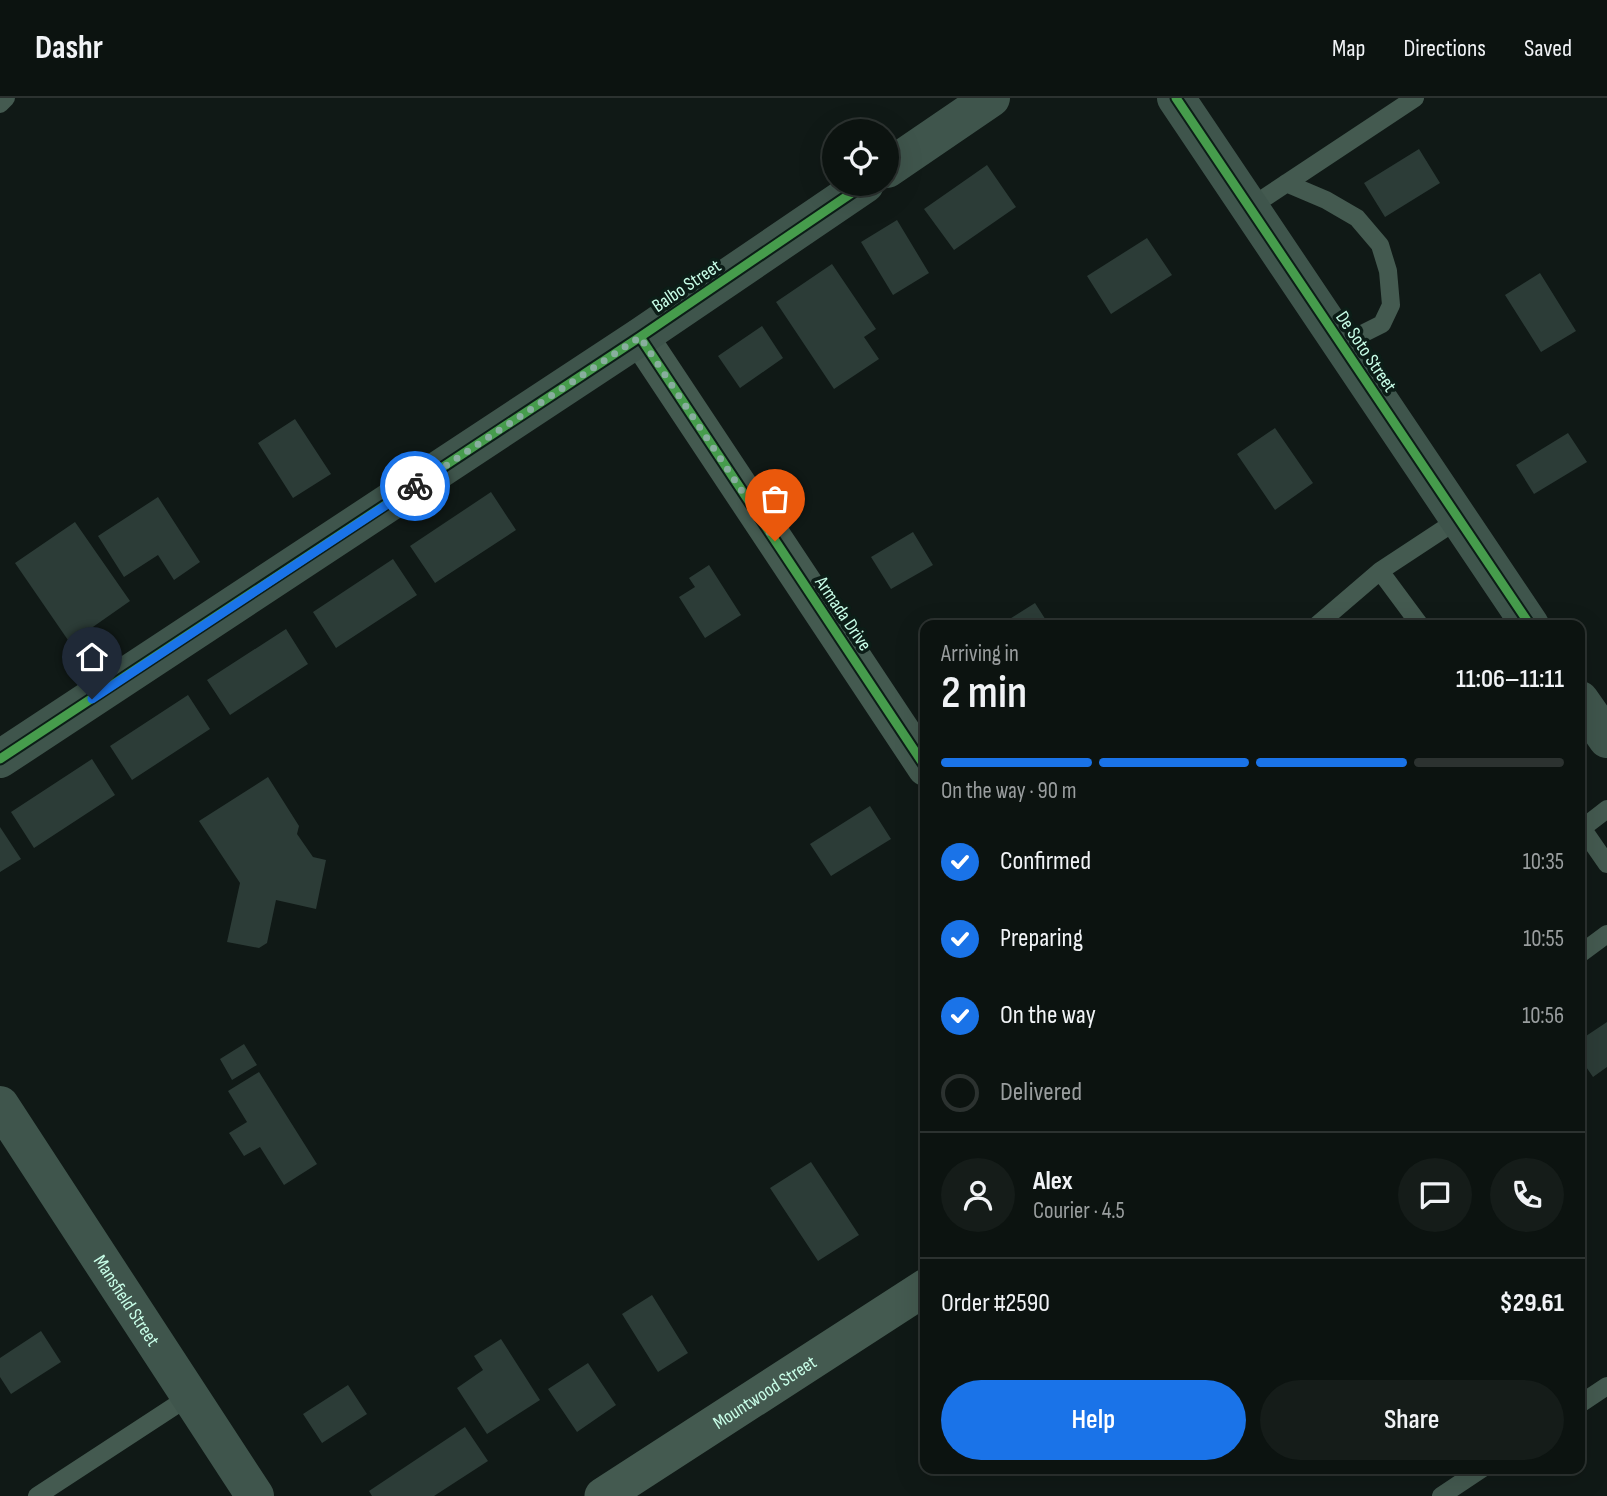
<!DOCTYPE html>
<html lang="en">
<head>
<meta charset="utf-8">
<style>
  body { margin:0; font-family:"Sofia Sans Condensed",sans-serif; background:#151c19; color:#f1f3f6; height:100vh; display:flex; flex-direction:column; font-size:26px; white-space:nowrap }
  * { box-sizing:border-box; margin:0 }
  p { font-size:23px; color:#9a9e9f }
  .icon { flex:none; width:38px; height:38px; fill:none; stroke:currentColor; stroke-width:2; stroke-linecap:round; stroke-linejoin:round }
  .map { position:relative; flex:1; overflow:hidden }
  .drawer { position:absolute; left:920px; top:522px; width:665px; height:854px; display:flex; flex-direction:column; background:#0c1310; border-radius:14px; box-shadow:0 7px 28px #0002,0 0 0 2px #2c3230 }
  .drawer>* { flex:none }
  .controls { position:absolute; left:822px; top:21px; display:grid; gap:14px }
  .controls a { display:grid; place-items:center; width:77px; height:77px; border-radius:50%; background:#0c1310; box-shadow:0 7px 28px #0002,0 0 0 2px #2c3230; font-size:35px }
  .pin { position:absolute; display:grid; place-items:center; width:60px; height:60px; color:#fff; margin:-72px -30px; border-radius:50% 50% 50% 0; rotate:-45deg; box-shadow:0 0 7px #0007 }
  .pin .icon { rotate:45deg }
  .courier { position:absolute; display:grid; place-items:center; width:70px; height:70px; margin:-35px; border:5px solid #1a73e8; border-radius:50%; background:#fff; color:#222; box-shadow:0 2px 9px #0007 }
  .summary em { font-style:normal; font-weight:600 }
  .summary div { display:flex; flex-direction:column-reverse }
  .summary { display:flex; align-items:center; justify-content:space-between; height:119px; padding:0 21px }
  h1 { font-size:46px; font-weight:600; line-height:52px }
  .bar { display:grid; grid-template-columns:repeat(4,1fr); gap:10px 7px; align-content:center; height:84px; padding:0 21px }
  .bar i { height:9px; border-radius:5px; background:#2c3230 }
  .bar .current { background:#1a73e8 }
  .bar p { grid-column:span 4 }
  .line { display:flex; align-items:center; gap:18px; padding:0 21px; border-top:2px solid #2c3230 }
  .line div { flex:1 }
  .round { display:grid; place-items:center; flex:none; width:74px; height:74px; border-radius:37px; background:#151c19 }
  ol { padding:0 21px; list-style:none }
  li { display:flex; align-items:center; gap:21px; height:77px }
  li p { margin-inline-start:auto }
  li .icon { padding:7px; border-radius:50%; background:#1a73e8; color:#fff; stroke-width:4 }
  li:last-child { color:#9a9e9f }
  li i { width:38px; height:38px; border:4px solid #2c3230; border-radius:50% }
  .action { display:flex; gap:14px; margin-top:auto; padding:14px 21px }
  .action a { flex:1; height:80px; border-radius:42px; background:#1a73e8; color:#fff; font-size:28px; font-weight:600; line-height:80px; text-align:center }
  .action a+a { background:#151c19; color:#f1f3f6 }
  header { display:flex; align-items:center; gap:42px; box-sizing:border-box; height:98px; padding:0 35px; background:#0c1310; border-bottom:2px solid #2c3230 }
  header strong { font-size:33px }
  nav { display:flex; gap:38px; margin-inline-start:auto; font-size:24px }
  .map>svg:first-child { display:block }
</style>
</head>
<body>
<header>
<strong>Dashr</strong>
<nav><a>Map</a><a>Directions</a><a>Saved</a></nav>
</header>
<div class="map">
<svg width="1607" height="1398" viewBox="0 0 1607 1398">
  <rect width="100%" height="100%" fill="#101916"/>
  <path fill="#2c3c37" d="M1419,51L1440,85L1385,119L1364,85Z
    M987,67L1016,109L954,152L924,111Z
    M897,122L929,175L893,197L861,144Z
    M1147,140L1172,177L1111,216L1087,178Z
    M832,166L876,231L864,239L879,261L834,291L776,204Z
    M1540,175L1576,233L1541,254L1505,197Z
    M762,228L783,260L740,290L718,258Z
    M295,321L331,376L293,400L258,345Z
    M1275,330L1313,385L1275,412L1237,356Z
    M1568,335L1587,364L1534,396L1516,367Z
    M491,394L516,432L435,485L410,448Z
    M158,399L200,464L174,482L158,457L124,479L98,438Z
    M75,424L130,503L70,545L15,465Z
    M913,434L933,467L891,491L871,459Z
    M393,461L417,497L336,550L313,514Z
    M709,467L741,517L705,540L679,499L695,489L689,480Z
    M1035,505L1049,527H1000Z
    M286,531L308,566L230,617L207,582Z
    M188,597L210,631L132,682L110,648Z
    M92,661L115,697L34,750L11,714Z
    M268,679L299,728L297,736L313,759L326,762L316,811L276,802L267,845L259,850L227,844L240,785L199,723Z
    M870,708L891,741L831,778L810,746Z
    M0,729L21,761L0,774Z
    M1607,924V969L1593,979L1580,960V942Z
    M244,946L257,967L232,982L220,961Z
    M259,974L317,1066L284,1087L260,1049L244,1058L229,1035L247,1024L228,993Z
    M811,1064L859,1137L818,1163L770,1090Z
    M652,1197L688,1255L658,1274L622,1216Z
    M41,1233L61,1264L11,1296L0,1279V1260Z
    M501,1241L540,1302L487,1336L457,1290L483,1272L474,1258Z
    M588,1265L616,1307L577,1334L548,1291Z
    M348,1287L367,1316L322,1345L303,1316Z
    M465,1329L488,1363L434,1398H372L369,1393Z"/>
  <g fill="none" stroke-linecap="round" stroke-linejoin="round">
    <path stroke="#445a50" stroke-width="18" d="M0,6L6,0
      M1286,85L1326,102L1357,120L1380,147L1388,173L1391,207L1382,226L1342,246
      M1249,110L1415,0
      M1317,527L1380,473
      M1420,527L1380,473L1459,421
      M1582,730L1607,766
      M1580,732L1607,711
      M1580,856L1607,836
      M1580,1306L1607,1288
      M37,1398L190,1298
      M1441,1398L1483,1370"/>
    <g stroke="#445a50" stroke-width="37">
      <path d="M640,239L926,670"/>
      <path id="s1" d="M603,1398L926,1189"/>
    </g>
    <g stroke="#3f554c" stroke-width="38">
      <path d="M1176,0L1530,527"/>
      <path d="M887,71L991,0"/>
      <path d="M1580,602L1607,641"/>
      <path d="M0,661L640,239L865,86"/>
      <path id="s2" d="M0,1007L255,1398"/>
    </g>
    <g stroke="#0c1d17" stroke-width="13">
      <path id="cycleway" d="M1176,0L1530,527
        M640,239L926,670
        M0,661L640,239L865,86"/>
    </g>
    <use href="#cycleway" stroke="#469c4c" stroke-width="9"/>
  </g>
  <g fill="none" stroke-linecap="round" stroke-linejoin="round">
    <path stroke="#88ae9e" stroke-width="7" stroke-dasharray="0 12.6" d="M415,388L640,239L775,443"/>
    <path stroke="#1a73e8" stroke-width="9" d="M92,601L415,388"/>
  </g>
  <g text-anchor="middle" stroke-width="7" stroke-linejoin="round" paint-order="stroke">
    <g font-size="19" fill="#c8fee8" stroke="#0c1d17">
      <text transform="translate(686 187) rotate(-34)" y="7">Balbo Street</text>
      <text transform="translate(1367 253) rotate(56)" y="7">De Soto Street</text>
      <text transform="translate(844 515) rotate(56)" y="7">Armada Drive</text>
      <text dy="7" stroke="none"><textPath href="#s2" startOffset="233">Mansfield Street</textPath></text>
      <text dy="7" stroke="none"><textPath href="#s1" startOffset="192">Mountwood Street</textPath></text>
    </g>
  </g>
</svg>
<div class="controls">
<a><svg class="icon" aria-label="locate" viewBox="0 0 24 24"><circle cx="12" cy="12" r="6"/><path d="M12 2v4M12 18v4M2 12h4M18 12h4"/></svg></a>
</div>
<div class="pin" style="left:775px;top:443px;background:#ea580c"><svg class="icon" aria-label="bag" viewBox="0 0 24 24"><path d="M5 8h14l-1 12H6zM9 8a3 3 0 0 1 6 0"/></svg></div>
<div class="pin" style="left:92px;top:601px;background:#1f2937"><svg class="icon" aria-label="home" viewBox="0 0 24 24"><path d="M3 11l9-7 9 7M6 9v11h12V9"/></svg></div>
<div class="courier" style="left:415px;top:388px"><svg class="icon" aria-label="bike" viewBox="0 0 24 24"><circle cx="6" cy="16" r="4"/><circle cx="18" cy="16" r="4"/><path d="M6 16l4-8h5l3 8M10 8l3 8H6M13 5h3"/></svg></div>
<section class="drawer">
<div class="summary"><div><h1>2 min</h1><p>Arriving in</p></div><em>11:06–11:11</em></div>
<div class="bar"><i class="current"></i><i class="current"></i><i class="current"></i><i></i><p>On the way · 90 m</p></div>
<ol>
<li><svg class="icon" aria-label="check" viewBox="0 0 24 24"><path d="M5 12l5 5 9-10"/></svg>Confirmed<p>10:35</p></li>
<li><svg class="icon" aria-label="check" viewBox="0 0 24 24"><path d="M5 12l5 5 9-10"/></svg>Preparing<p>10:55</p></li>
<li><svg class="icon" aria-label="check" viewBox="0 0 24 24"><path d="M5 12l5 5 9-10"/></svg>On the way<p>10:56</p></li>
<li><i></i>Delivered</li>
</ol>
<div class="line" style="height:126px"><a class="round"><svg class="icon" aria-label="person" viewBox="0 0 24 24"><circle cx="12" cy="8" r="4"/><path d="M4 21q1-7 8-7t8 7"/></svg></a><div><b>Alex</b><p>Courier · 4.5</p></div><a class="round"><svg class="icon" aria-label="chat" viewBox="0 0 24 24"><path d="M4 5h16v11H9l-5 4z"/></svg></a><a class="round"><svg class="icon" aria-label="phone" viewBox="0 0 24 24"><path d="M5 4h4l2 5-3 2q2 4 5 5l2-3 5 2v4C11 20 4 13 5 4z"/></svg></a></div>
<div class="line" style="height:91px"><div>Order #2590</div><b>$29.61</b></div>
<div class="action"><a>Help</a><a>Share</a></div>
</section>
</div>
</body>
</html>
